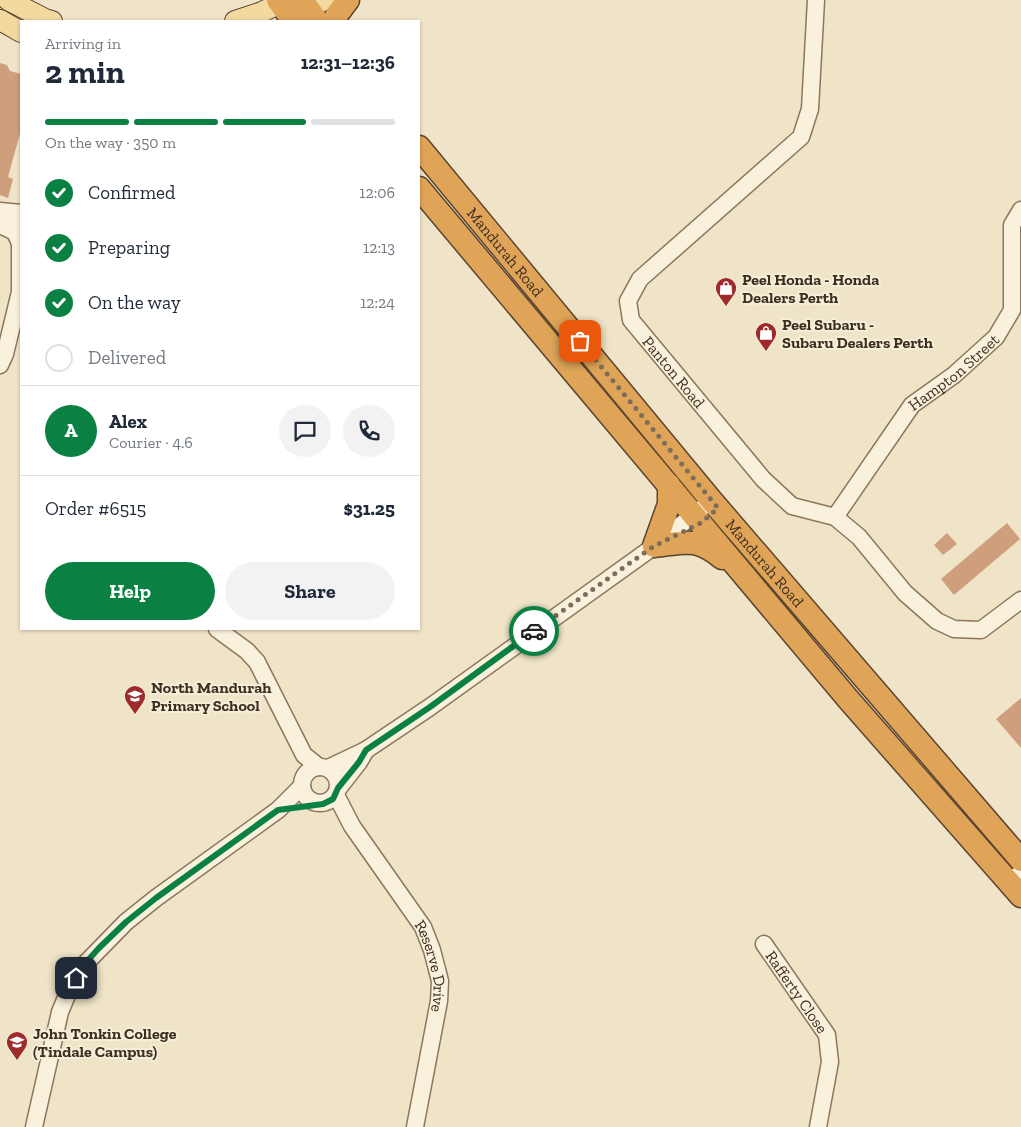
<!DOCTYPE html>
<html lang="en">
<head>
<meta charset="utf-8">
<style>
  body { margin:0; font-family:"Zilla Slab",serif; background:#f2f2f3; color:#1f2937; height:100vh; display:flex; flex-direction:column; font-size:19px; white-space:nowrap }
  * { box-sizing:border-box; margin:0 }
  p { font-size:16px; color:#747a83 }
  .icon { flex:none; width:28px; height:28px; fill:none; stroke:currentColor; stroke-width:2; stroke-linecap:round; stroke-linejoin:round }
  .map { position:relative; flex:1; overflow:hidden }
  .side { position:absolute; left:20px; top:20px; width:400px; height:610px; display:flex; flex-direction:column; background:#fff; border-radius:0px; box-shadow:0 1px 4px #0004 }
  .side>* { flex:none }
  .pin { position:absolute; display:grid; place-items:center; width:42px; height:42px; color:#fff; margin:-21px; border-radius:10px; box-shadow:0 2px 8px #0006 }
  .courier { position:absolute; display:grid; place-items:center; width:50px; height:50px; margin:-25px; border:4px solid #0b8043; border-radius:50%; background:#fff; color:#222; box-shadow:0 1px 6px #0007 }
  .head em { font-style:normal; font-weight:800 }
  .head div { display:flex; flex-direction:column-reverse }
  .head { display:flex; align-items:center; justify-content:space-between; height:85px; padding:0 25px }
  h1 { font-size:32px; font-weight:800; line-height:38px }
  .bar { display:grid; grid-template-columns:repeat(4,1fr); gap:8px 5px; align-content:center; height:60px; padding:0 25px }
  .bar i { height:6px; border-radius:4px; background:#e0e1e3 }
  .bar .on { background:#0b8043 }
  .bar p { grid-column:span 4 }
  .line { display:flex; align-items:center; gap:12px; padding:0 25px; border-top:1px solid #e0e1e3 }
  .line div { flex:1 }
  .round { display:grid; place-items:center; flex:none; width:52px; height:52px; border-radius:26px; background:#f2f2f3 }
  ol { padding:0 25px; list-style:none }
  li { display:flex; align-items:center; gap:15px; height:55px }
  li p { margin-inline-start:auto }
  li .icon { padding:5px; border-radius:50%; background:#0b8043; color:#fff; stroke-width:4 }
  li:last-child { color:#747a83 }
  li i { width:28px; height:28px; border:2px solid #e0e1e3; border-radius:50% }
  .primary-button { display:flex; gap:10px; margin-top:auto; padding:10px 25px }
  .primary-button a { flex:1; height:58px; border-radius:30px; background:#0b8043; color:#fff; font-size:20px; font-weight:800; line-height:58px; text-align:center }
  .primary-button a+a { background:#f2f2f3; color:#1f2937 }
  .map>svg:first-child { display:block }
</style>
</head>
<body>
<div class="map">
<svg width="1021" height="1127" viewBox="0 0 1021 1127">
  <rect width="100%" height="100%" fill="#f0e4c8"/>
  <path fill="#cf9f7d" d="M0,63L7,65L10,71L21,74V130L8,177L13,179L8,198L0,195Z
    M1007,523L1020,539L954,595L941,579Z
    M947,533L957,544L943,555L934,545Z
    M1021,698V748L996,719Z"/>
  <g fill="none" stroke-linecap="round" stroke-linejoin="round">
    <g stroke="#8d765c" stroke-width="19">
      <g id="minor">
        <path id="s1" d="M816,0L810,109L801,137L640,279L628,301L631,320L763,479L792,506L835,517L859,537L905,593L937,621L954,629L981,630L1021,600"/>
        <path d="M0,211L21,213"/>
        <path d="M21,214C13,224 14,234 21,244"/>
        <path d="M0,225L15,232"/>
        <path d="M0,365L5,354L20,292V243"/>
        <path id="s2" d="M835,517L912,405L954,375L996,337L1012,310V225L1021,210"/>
        <path d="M217,629L247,651L257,662L304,755L319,767"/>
        <circle cx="320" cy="785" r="18"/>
        <path d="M328,768L366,750L430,707L649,550L702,508"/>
        <path d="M338,789L359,762L366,750"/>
        <path id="s3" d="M336,795L352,826L423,927L432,950L440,981L439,1001L415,1127"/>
        <path d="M1009,882L1021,873"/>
        <path id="s4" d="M764,944L827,1035L830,1062L818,1127"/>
        <path d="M34,1127L60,1012L70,988L81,968L126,922L156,898L278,810L302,786"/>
      </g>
    </g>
    <g stroke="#5b4430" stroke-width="22">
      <path id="major" d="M8,0L45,19L52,21
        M294,17L324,0
        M0,20L21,32
        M235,21L262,12L286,0"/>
    </g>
    <g stroke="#5b4430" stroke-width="25">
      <g id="highway">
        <path d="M278,0L293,21"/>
        <path d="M302,0L317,21"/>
        <path d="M336,21V16L348,0"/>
        <path id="s5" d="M419,147L711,500L1021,860"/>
        <path d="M419,188L848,699L1021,896"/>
        <path d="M669,485V504L654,546C686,543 695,536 722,558"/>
      </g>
    </g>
    <use href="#minor" stroke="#faf1dc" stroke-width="16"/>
    <use href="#major" stroke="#f3d9a0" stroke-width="20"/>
    <use href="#highway" stroke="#e0a458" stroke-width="22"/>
  </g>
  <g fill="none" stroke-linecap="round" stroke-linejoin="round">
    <path stroke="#7c6e5b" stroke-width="5" stroke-dasharray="0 9" d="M534,631L654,546L701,523L718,508L580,341"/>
    <path stroke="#0b8043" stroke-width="6" d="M76,978L81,968L99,948L126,922L156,898L278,810L323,804L333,799L338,788L359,762L366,750L430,707L534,631"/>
  </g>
  <defs>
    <g id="shop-pin" transform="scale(1.125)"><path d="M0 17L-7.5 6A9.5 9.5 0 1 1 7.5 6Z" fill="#9e2a2b" stroke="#f7eed8"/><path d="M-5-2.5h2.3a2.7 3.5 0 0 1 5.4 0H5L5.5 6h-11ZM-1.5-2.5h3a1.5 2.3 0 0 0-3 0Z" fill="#fff"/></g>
    <g id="school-pin" transform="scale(1.125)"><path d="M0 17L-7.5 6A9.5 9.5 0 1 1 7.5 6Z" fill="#9e2a2b" stroke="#f7eed8"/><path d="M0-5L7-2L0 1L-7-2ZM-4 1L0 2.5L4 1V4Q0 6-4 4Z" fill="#fff"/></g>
  </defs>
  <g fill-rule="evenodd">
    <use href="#shop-pin" x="726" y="288"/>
    <use href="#shop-pin" x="766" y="333"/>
    <use href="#school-pin" x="135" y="696"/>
    <use href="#school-pin" x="17" y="1042"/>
  </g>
  <g text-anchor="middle" stroke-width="4" stroke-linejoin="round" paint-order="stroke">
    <g font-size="16" fill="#3d2e20" stroke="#f7eed8">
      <text dy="6" stroke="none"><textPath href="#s5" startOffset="136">Mandurah Road</textPath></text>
      <text dy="6" stroke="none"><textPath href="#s1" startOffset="465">Panton Road</textPath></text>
      <text dy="6" stroke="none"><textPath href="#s2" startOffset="189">Hampton Street</textPath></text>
      <text dy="6" stroke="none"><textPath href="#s5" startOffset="541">Mandurah Road</textPath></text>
      <text dy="6" stroke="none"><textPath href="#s3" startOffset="199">Reserve Drive</textPath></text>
      <text dy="6" stroke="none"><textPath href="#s4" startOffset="58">Rafferty Close</textPath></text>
    </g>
    <g font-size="16" font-weight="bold" fill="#3d2e20" stroke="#f7eed8" text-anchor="start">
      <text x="742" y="285">Peel Honda - Honda<tspan x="742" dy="18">Dealers Perth</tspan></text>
      <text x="782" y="330">Peel Subaru -<tspan x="782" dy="18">Subaru Dealers Perth</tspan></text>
      <text x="151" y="693">North Mandurah<tspan x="151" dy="18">Primary School</tspan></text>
      <text x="33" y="1039">John Tonkin College<tspan x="33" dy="18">(Tindale Campus)</tspan></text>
    </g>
  </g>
</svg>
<div class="pin" style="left:580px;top:341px;background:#ea580c"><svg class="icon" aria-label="bag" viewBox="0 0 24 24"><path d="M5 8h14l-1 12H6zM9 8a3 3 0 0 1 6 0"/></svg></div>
<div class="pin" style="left:76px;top:978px;background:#1f2937"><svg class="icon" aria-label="home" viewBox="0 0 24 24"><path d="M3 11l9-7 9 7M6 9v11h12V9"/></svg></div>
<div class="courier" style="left:534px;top:631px"><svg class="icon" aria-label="car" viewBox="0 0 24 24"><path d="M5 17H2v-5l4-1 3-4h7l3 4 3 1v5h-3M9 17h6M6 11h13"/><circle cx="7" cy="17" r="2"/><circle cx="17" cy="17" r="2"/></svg></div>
<section class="side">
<div class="head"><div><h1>2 min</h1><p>Arriving in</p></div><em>12:31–12:36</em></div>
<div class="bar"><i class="on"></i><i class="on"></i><i class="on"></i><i></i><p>On the way · 350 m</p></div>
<ol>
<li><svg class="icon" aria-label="check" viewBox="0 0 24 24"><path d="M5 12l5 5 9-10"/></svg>Confirmed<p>12:06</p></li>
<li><svg class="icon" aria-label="check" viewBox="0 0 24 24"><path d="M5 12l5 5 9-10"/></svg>Preparing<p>12:13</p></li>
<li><svg class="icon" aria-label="check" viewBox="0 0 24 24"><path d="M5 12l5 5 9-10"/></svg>On the way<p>12:24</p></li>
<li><i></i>Delivered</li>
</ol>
<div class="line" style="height:90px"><b class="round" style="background:#0b8043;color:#fff">A</b><div><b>Alex</b><p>Courier · 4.6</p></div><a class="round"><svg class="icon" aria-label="chat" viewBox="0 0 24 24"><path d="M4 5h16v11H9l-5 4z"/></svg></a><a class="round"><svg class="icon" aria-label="phone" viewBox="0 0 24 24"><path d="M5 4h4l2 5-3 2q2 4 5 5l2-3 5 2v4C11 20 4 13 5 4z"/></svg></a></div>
<div class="line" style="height:65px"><div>Order #6515</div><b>$31.25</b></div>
<div class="primary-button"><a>Help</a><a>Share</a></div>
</section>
</div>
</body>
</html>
